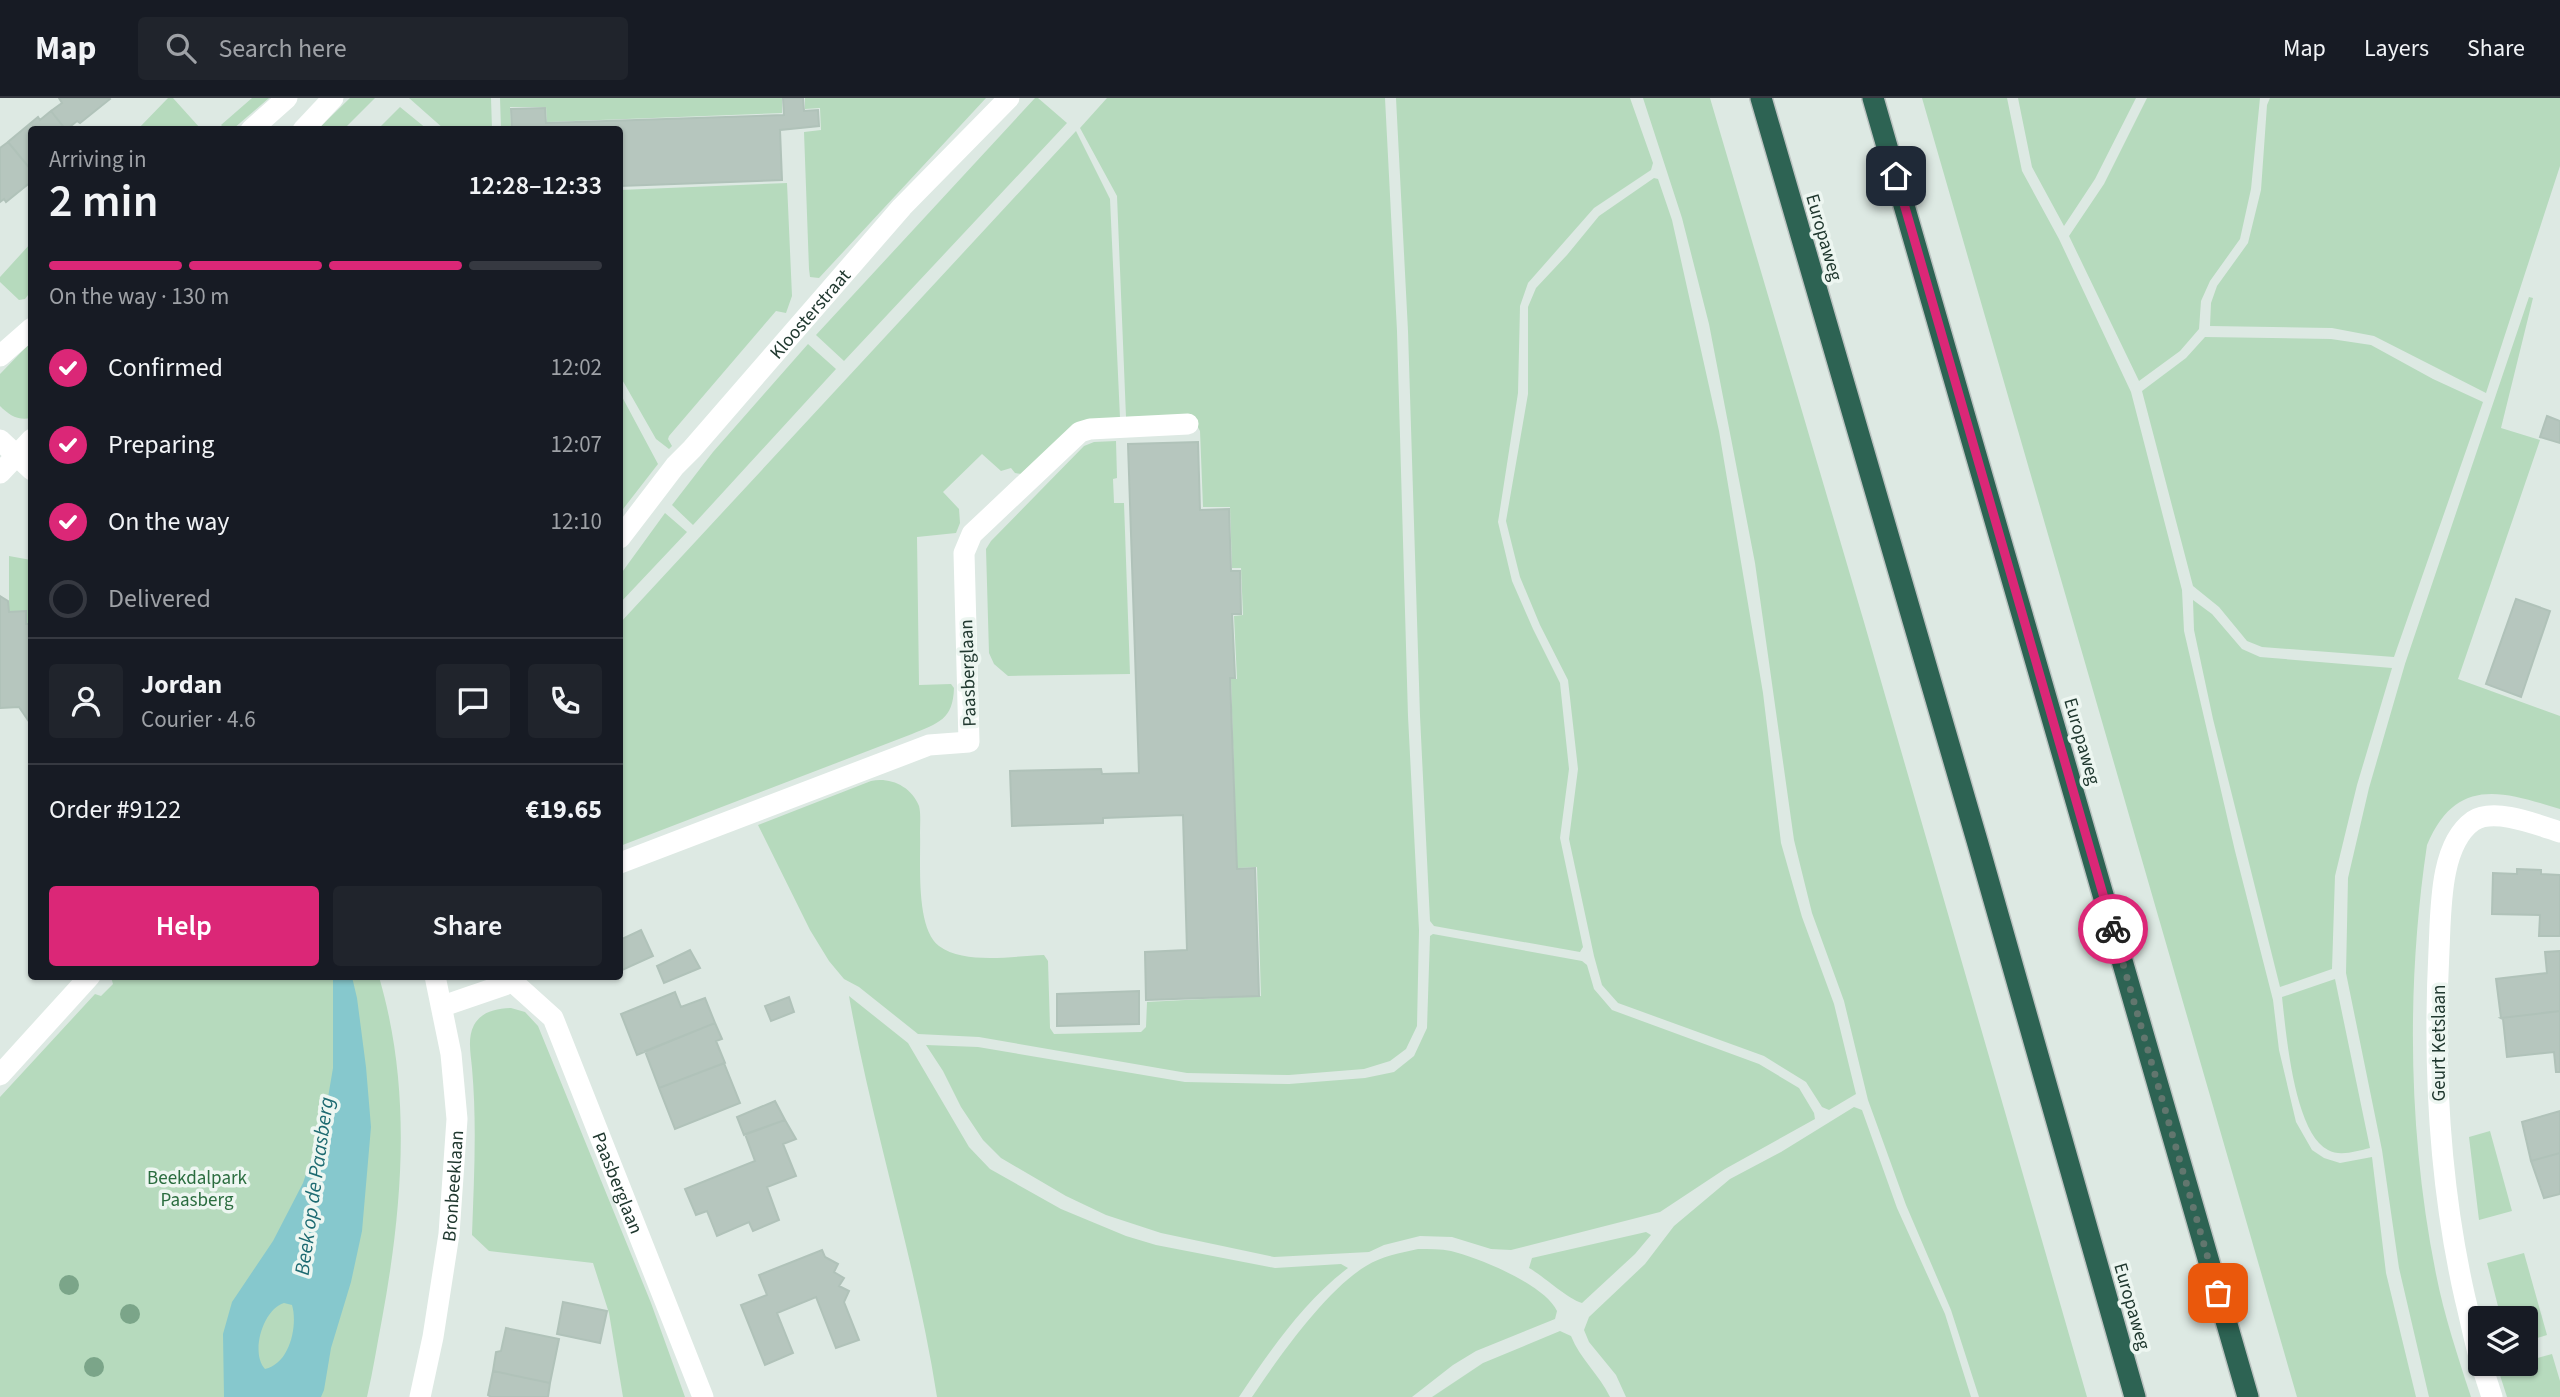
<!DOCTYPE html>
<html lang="en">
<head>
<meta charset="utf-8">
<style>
  body { margin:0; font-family:"Source Sans 3",sans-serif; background:#20242c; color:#f1f3f6; height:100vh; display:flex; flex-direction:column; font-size:26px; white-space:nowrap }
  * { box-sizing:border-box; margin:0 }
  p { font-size:23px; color:#9ea1a6 }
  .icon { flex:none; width:38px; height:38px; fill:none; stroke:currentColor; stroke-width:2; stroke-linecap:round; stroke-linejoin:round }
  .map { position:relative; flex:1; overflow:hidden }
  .side { position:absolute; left:28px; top:28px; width:595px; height:854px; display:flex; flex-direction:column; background:#171b24; border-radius:7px; box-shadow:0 2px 5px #0004 }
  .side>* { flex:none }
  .buttons { position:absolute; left:2468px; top:1208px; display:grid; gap:14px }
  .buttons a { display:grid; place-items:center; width:70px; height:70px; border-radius:7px; background:#171b24; box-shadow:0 2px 5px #0004; font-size:35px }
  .pin { position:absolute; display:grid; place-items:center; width:60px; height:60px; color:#fff; margin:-30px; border-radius:14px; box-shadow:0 4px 10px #0006 }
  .courier { position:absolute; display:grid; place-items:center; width:70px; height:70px; margin:-35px; border:5px solid #db2777; border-radius:50%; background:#fff; color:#222; box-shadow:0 2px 9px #0007 }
  .overview em { font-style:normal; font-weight:600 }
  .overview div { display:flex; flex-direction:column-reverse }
  .overview { display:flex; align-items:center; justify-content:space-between; height:119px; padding:0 21px }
  h1 { font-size:46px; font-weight:600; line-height:52px }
  .bar { display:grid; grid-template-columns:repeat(4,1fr); gap:10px 7px; align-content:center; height:84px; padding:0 21px }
  .bar i { height:9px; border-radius:5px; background:#363941 }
  .bar .selected { background:#db2777 }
  .bar p { grid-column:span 4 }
  .line { display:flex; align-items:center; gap:18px; padding:0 21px; border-top:2px solid #363941 }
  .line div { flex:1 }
  .round { display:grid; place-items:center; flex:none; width:74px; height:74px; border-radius:7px; background:#20242c }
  ol { padding:0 21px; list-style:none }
  li { display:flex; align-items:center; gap:21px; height:77px }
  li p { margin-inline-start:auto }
  li .icon { padding:7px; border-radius:50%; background:#db2777; color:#fff; stroke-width:4 }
  li:last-child { color:#9ea1a6 }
  li i { width:38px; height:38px; border:4px solid #363941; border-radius:50% }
  .cta { display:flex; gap:14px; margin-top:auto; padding:14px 21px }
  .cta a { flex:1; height:80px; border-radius:7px; background:#db2777; color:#fff; font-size:28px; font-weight:600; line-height:80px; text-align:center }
  .cta a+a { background:#20242c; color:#f1f3f6 }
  header { display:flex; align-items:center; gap:42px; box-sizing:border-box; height:98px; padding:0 35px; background:#171b24; border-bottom:2px solid #363941 }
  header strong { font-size:33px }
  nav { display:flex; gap:38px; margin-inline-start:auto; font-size:24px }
  .search { width:490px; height:63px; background:#20242c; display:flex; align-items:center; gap:18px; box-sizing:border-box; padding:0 24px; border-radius:7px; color:#9ea1a6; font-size:26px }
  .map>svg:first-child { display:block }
</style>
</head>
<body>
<header>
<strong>Map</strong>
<div class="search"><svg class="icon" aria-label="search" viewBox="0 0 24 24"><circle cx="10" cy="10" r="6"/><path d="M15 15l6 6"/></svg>Search here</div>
<nav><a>Map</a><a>Layers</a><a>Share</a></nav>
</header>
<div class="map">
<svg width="2560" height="1299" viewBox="0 0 2560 1299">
  <rect width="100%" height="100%" fill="#dde9e3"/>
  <path fill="#b6dabd" d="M168,0H173L200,30L138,31Z
    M252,0H269L233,31H225L221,27Z
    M350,0H375L344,31H318Z
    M409,0H491L492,31H444Z
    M500,0H782V15L547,24L546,9H510L511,31H501Z
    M805,0H986L819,180L810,179L809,171L804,34L821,32L820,10L805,11Z
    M1035,0H1038L1067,25L844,263L816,237Z
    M1107,0H1385L1397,233L1408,618L1419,832L1417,928L1406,951L1390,963L1364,971L1289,977L1187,975L979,939L918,936L859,889L844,881L829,863L810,832L758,727L871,683C890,679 911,688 919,708C921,716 920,726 920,735C921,763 915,830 939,848C965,867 1013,858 1044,857L1048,863L1050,930L1054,936L1141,934L1146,929L1147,904L1261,898L1257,769L1237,770L1231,581H1237L1234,518L1243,517L1241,470H1232L1230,409H1203L1200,333L1191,317L1126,319L1117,98L1080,30Z
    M1396,0H1630L1653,65L1651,72L1594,110L1528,185L1520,208L1518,295L1498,424L1512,483L1533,531L1560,585L1569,671L1560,740L1583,849L1580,854L1434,828L1430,823L1420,618L1408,233Z
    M1643,0H1710L1864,524L2087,1299H1979L1951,1212L1906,1107L1868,1002L1844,903L1812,815L1794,742L1755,465L1709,226L1682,120Z
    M1922,0H2007L2022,73L2059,141L2131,294L2182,492L2184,533L2235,753L2273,902L2279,952L2296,1024L2312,1052L2324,1060L2340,1065L2372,1059L2386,1175L2416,1299H2297Z
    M2018,0H2136L2095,81L2064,128L2032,69Z
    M2147,0H2260L2251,91L2240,141L2210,183L2201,203L2199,231L2180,253L2139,283L2069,138L2104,86Z
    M2270,0H2560V68L2486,295L2374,238L2332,230L2210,228L2211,205L2217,188L2248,145L2261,92L2267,7Z
    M400,9L427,31H378Z
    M1076,33L1110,101L1120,320L1022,376L1015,375L1011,370L1001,373L982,356L943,394L959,411L960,425L956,435L917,439L919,587L951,586L954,590C953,622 938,625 912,636L620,748V525Z
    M1654,80L1658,81L1672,122L1719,333L1763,595L1781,745L1802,819L1834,906L1856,996L1829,1012L1822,1009L1806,984L1764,958L1618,905L1602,887L1594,858L1569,741L1578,671L1568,582L1540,527L1520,479L1506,423L1528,296V209L1536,190L1567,157L1599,118Z
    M787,85L792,198L786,215L776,213L669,338L668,341L672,348L669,351L656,341L620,278V92Z
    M31,145V193L25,201L19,202L0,184V179Z
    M2529,199L2533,200L2501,330L2540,342L2458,581L2560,618V711C2502,693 2456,678 2427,747C2406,888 2408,1036 2436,1176C2444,1217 2458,1259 2471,1299H2429L2399,1170L2382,1052L2346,875L2348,780L2369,690L2405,566Z
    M2205,239L2331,241L2371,247L2433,281L2483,304L2394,559L2262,549L2247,543L2219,509L2193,488L2142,293L2186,260Z
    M31,244V320C18,323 9,317 0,308V276Z
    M808,246L836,271L693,427L672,407L713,354Z
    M620,295L658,366L620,415Z
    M1116,343L1117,380L1113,381L1114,405H1124L1130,576L1008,578L994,566L989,555L986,451L991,443L1084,348L1094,344Z
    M665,415L687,434L620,505V477Z
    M9,458L31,462V526H26V513L9,514Z
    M2193,502L2212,516L2242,551L2260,559L2392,570L2357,687L2335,778L2332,871L2280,889L2213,621L2194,532Z
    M1433,836L1582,863L1587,867L1594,891L1612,912L1759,966L1799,990L1814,1015L1815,1021L1725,1071L1660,1114L1511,1152L1491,1151L1452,1139L1420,1138L1384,1147L1369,1154L1274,1159L1161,1135L1106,1117L1066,1098L1001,1060L983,1042L961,1009L943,973L926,947L978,949L1185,984L1289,986L1365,980L1394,974L1414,958L1427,930L1430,838Z
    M111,879H379C412,991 403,1107 382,1221C377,1247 373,1273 367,1299H0V999L95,896L101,898L113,886Z
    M2335,881L2370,1050C2357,1053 2340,1059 2328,1052C2294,1035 2286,934 2282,899Z
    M849,898L908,945L969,1049L990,1071L1061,1111L1126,1138L1156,1147L1275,1170L1341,1166L1348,1170C1303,1204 1270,1253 1239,1299H937C916,1164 873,1033 849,898Z
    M511,910L525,914L538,928L651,1205L685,1299H623L609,1215L593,1165L489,1153L472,1137C474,1081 477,1026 472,970C471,957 467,940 474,927C482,913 496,911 511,910Z
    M1854,1009L1862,1012L1897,1110L1945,1216L1971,1299H1626L1616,1277L1589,1244L1584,1232L1589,1219L1645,1166L1674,1128L1730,1081L1781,1054Z
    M2490,1033L2512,1113L2479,1122L2469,1039Z
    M1646,1134L1651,1137L1635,1156L1582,1205C1566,1200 1545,1179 1529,1170L1532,1160Z
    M1418,1151C1429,1151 1441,1151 1451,1153C1479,1160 1544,1186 1557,1213L1555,1221L1476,1253L1453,1267L1412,1299H1252C1278,1260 1326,1192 1366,1168C1382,1158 1400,1155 1418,1151Z
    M2524,1155L2547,1237L2525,1244V1220H2501L2487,1165Z
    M1560,1233L1571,1238C1580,1261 1599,1276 1610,1299H1432L1483,1265Z
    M2552,1256L2560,1283V1299H2507L2498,1271Z"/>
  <path fill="#86c8cd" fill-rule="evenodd" d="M333,879H352L357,900L366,969L371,1029L362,1133L351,1184L331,1250L324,1292L321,1299H224L223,1236L232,1204L273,1143L303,1085L324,1023L333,970ZM284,1205L292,1207C298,1227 290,1266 265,1271C250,1255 263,1211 284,1205Z"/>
  <path fill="#b6c6be" stroke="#b0c2b9" stroke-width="2" d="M59,0H109L110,1L80,25L77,23L66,32L51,13L62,5Z
    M783,0H803L804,13L818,12L819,28L780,32L782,82L620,88V32H512L511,11L545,10L546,25L784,17Z
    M51,13L66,32H32V73L8,44L38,19L40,22Z
    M8,44L32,73V83L6,104L4,101L0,104V50Z
    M2547,318L2560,323V345L2540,339Z
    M1198,344L1200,412L1229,411L1231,473H1240L1241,516H1232L1235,580H1230L1237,771L1255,770L1259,898L1146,902L1145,854L1187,852L1183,717L1103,720V725L1012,728L1010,673L1101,671L1102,676L1139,675L1128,346Z
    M0,498L8,503L9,514L26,513V526H32V628L19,609L0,610Z
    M2516,501L2550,513L2521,599L2486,586Z
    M2517,771L2541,772V776L2560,777V838H2539L2540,817L2492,816L2493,775L2517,776Z
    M641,832L653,858L620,873V842Z
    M690,852L700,870L664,885L657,868Z
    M2560,853V913L2501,920L2496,881L2547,875L2545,854Z
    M1139,893V926L1057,928V896Z
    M675,894L681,909L705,900L715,925L637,957L621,916Z
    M789,899L794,914L771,923L765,908Z
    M2560,913V974H2556L2554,954L2507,959L2503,921L2501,920Z
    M715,925L722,941L716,943L725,965L659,990L645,953Z
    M724,965L740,1005L675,1031L659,990Z
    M775,1003L785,1022L744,1037L737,1019Z
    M2560,1013V1055L2531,1063L2522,1024Z
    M785,1022L796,1041L783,1046L796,1078L767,1089L779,1122L753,1133L749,1124L717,1138L707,1113L696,1117L685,1091L755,1063L745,1036Z
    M2560,1055V1096L2544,1100L2531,1063Z
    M822,1152L825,1159L838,1166L834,1174L844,1180L839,1188L849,1193L844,1204L859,1242L836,1250L816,1199L777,1215L793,1255L765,1267L741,1207L767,1197L759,1177Z
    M563,1204L607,1213L600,1245L557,1236Z
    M506,1230L559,1241L550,1285L493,1273L496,1254L501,1253Z
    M493,1273L550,1285L548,1299H491L488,1297Z"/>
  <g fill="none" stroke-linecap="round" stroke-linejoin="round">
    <g stroke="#bcc3c1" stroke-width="24">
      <path id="motorway" d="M1761,0L1978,746L2135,1299
        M1873,0L2248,1299"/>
    </g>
    <g stroke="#fff" stroke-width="21">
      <path id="s1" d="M620,440L675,368L692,351L902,109L1009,0"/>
      <path d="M620,765L929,647L969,644L964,455L972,436L1080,334L1090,331L1188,326"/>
      <path id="s2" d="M513,884L553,920L703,1299"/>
      <path d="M443,908L513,884"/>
      <path d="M0,977L90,878"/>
      <path d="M2480,1262C2474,1241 2470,1220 2465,1200C2439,1085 2433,970 2439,852C2441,814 2439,747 2473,723C2494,709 2538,727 2560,734"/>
      <path d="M2481,1265L2492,1299"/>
    </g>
    <g stroke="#fff" stroke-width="21">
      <path d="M251,32L287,0"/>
      <path d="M303,32L333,0"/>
      <path d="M0,258L32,230"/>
      <path d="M0,342L32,372"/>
      <path d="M0,375L32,341"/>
      <path id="s3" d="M420,1299L433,1239L449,1136L457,1021L451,956L435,878"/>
    </g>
    <use href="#motorway" stroke="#2d6353" stroke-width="21"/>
  </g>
  <g fill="#7ba589">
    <circle cx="69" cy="1187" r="10"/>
    <circle cx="130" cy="1216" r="10"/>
    <circle cx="94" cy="1269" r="10"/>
  </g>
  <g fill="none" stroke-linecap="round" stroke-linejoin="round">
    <path stroke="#62766e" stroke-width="7" stroke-dasharray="0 12.6" d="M2113,831L2218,1195"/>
    <path stroke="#db2777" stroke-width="9" d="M1896,78L2113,831"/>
  </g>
  <g text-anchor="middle" stroke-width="7" stroke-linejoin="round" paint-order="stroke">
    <g font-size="19" fill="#20382f" stroke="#edf6f1">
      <text transform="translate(1825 139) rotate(74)" y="7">Europaweg</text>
      <text dy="7" stroke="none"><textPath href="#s1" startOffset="294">Kloosterstraat</textPath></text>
      <text transform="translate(967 575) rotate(-92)" y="7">Paasberglaan</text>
      <text transform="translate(2083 643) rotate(74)" y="7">Europaweg</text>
      <text transform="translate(2438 945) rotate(-90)" y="7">Geurt Ketslaan</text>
      <text dy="7" stroke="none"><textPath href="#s2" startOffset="231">Paasberglaan</textPath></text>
      <text dy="7" stroke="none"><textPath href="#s3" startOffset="214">Bronbeeklaan</textPath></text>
      <text transform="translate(2133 1208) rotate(74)" y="7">Europaweg</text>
    </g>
    <g font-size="19" fill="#2b6d3f" stroke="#edf6f1">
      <text x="197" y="1086">Beekdalpark<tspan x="197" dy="22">Paasberg</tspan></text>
    </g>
    <g font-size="21" font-style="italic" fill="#1d6a71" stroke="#edf6f1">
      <text transform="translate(314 1088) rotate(-82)" y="7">Beek op de Paasberg</text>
    </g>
  </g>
</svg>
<div class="buttons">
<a><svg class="icon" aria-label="layers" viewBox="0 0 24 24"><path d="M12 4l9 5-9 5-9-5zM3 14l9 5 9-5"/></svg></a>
</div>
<div class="pin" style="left:2218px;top:1195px;background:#ea580c"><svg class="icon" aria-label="bag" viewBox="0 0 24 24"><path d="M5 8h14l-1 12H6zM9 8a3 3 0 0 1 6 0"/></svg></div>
<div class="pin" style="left:1896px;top:78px;background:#1f2937"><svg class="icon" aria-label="home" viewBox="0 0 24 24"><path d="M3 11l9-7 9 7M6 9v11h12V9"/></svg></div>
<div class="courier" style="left:2113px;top:831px"><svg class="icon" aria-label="bike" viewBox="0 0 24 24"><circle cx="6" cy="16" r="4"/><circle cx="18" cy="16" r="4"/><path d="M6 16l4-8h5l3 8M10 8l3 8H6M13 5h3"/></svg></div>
<section class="side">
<div class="overview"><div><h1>2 min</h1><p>Arriving in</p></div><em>12:28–12:33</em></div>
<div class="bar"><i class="selected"></i><i class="selected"></i><i class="selected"></i><i></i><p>On the way · 130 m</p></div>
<ol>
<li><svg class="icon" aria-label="check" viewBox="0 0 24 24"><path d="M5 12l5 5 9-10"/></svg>Confirmed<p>12:02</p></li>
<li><svg class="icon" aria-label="check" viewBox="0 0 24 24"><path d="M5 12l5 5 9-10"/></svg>Preparing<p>12:07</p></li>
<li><svg class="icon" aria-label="check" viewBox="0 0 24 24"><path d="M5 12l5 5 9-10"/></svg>On the way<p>12:10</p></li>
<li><i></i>Delivered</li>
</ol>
<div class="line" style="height:126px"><a class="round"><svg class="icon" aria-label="person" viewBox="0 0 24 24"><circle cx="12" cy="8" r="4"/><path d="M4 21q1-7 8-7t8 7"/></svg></a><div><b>Jordan</b><p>Courier · 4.6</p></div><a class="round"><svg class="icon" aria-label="chat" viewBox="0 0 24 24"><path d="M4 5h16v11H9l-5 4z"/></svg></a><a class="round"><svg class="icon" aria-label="phone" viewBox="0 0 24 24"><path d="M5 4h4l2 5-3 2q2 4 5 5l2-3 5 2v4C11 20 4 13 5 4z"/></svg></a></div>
<div class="line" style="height:91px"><div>Order #9122</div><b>€19.65</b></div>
<div class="cta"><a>Help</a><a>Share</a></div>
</section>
</div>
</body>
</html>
